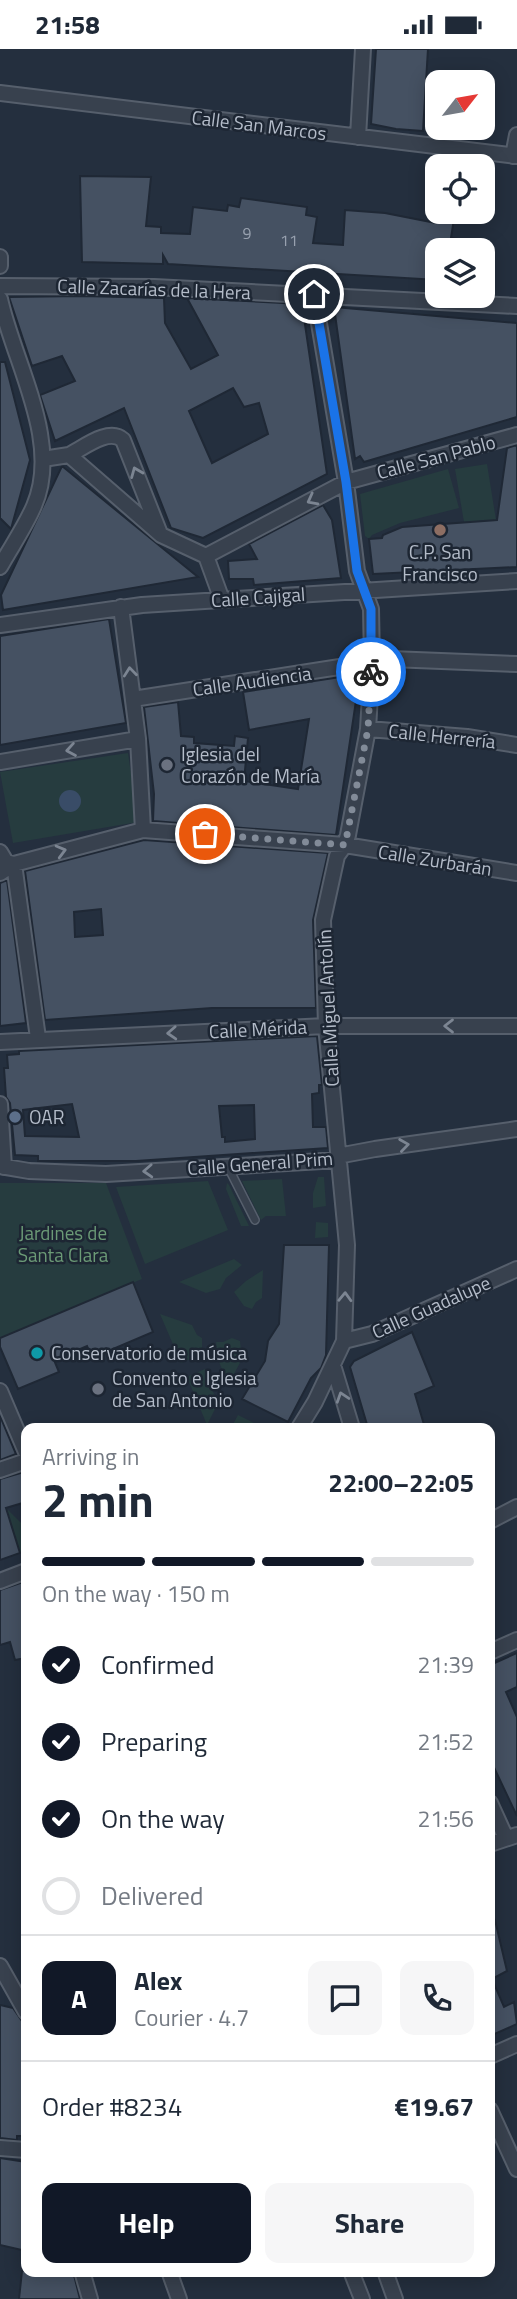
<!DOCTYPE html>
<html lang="en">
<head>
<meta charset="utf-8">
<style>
  body { margin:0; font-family:"Titillium Web",sans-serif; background:#f6f6f7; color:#1f2937; height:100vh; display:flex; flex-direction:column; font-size:26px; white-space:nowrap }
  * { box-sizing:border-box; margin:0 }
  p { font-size:23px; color:#747a83 }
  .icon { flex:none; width:38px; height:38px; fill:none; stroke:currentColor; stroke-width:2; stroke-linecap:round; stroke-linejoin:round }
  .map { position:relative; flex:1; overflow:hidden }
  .drawer { position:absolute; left:21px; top:1374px; width:474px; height:854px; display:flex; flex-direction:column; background:#fff; border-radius:14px; box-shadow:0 4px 18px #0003 }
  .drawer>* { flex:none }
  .needle { width:46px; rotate:59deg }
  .controls { position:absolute; left:425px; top:21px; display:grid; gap:14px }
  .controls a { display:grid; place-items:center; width:70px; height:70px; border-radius:14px; background:#fff; box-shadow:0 4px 18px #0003; font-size:35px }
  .pin { position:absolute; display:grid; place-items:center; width:60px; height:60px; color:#fff; margin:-30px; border:4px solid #fff; border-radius:50%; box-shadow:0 2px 7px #0007 }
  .courier { position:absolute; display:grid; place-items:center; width:70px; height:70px; margin:-35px; border:5px solid #1a73e8; border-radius:50%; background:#fff; color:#222; box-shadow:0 2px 9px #0007 }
  .summary em { font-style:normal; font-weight:700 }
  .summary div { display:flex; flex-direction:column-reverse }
  .summary { display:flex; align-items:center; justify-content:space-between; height:119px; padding:0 21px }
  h1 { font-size:46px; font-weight:700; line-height:52px }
  .bar { display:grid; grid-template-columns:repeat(4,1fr); gap:10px 7px; align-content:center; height:84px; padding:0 21px }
  .bar i { height:9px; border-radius:5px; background:#e0e1e3 }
  .bar .on { background:#111827 }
  .bar p { grid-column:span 4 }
  .line { display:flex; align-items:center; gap:18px; padding:0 21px; border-top:2px solid #e0e1e3 }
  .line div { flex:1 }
  .round { display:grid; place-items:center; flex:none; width:74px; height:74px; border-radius:14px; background:#f6f6f7 }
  ol { padding:0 21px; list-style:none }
  li { display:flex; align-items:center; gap:21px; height:77px }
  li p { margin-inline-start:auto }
  li .icon { padding:7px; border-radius:50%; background:#111827; color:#fff; stroke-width:4 }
  li:last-child { color:#747a83 }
  li i { width:38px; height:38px; border:4px solid #e0e1e3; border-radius:50% }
  .button { display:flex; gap:14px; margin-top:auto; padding:14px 21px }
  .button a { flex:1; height:80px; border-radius:14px; background:#111827; color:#fff; font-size:28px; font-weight:700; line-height:80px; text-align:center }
  .button a+a { background:#f6f6f7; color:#1f2937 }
  .status { display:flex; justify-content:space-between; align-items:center; height:49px; padding:0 35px; background:#fff; direction:ltr }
  .status svg { height:19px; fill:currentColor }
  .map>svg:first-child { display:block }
</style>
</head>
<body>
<div class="status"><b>21:58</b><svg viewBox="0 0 49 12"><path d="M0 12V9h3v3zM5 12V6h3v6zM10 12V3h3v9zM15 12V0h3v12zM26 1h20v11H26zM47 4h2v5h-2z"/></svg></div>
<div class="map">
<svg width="517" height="2250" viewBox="0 0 517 2250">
  <rect width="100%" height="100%" fill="#242f3e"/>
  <path fill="#263c3f" d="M487,415L496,471L464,473L455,420Z
    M448,420L459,459L400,474L372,486L369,490L365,487L360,445Z
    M128,704L138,773L13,794L0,723Z
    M318,1128H324L326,1157L313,1159V1144Z
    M282,1130L286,1167H266L261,1171L242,1132Z
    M208,1132L228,1181L145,1215L116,1138Z
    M0,1134H106L142,1230L0,1289Z
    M227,1134L229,1136L249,1177H241L226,1140Z
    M316,1173L328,1174V1188L315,1189Z
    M234,1210L242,1216L226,1229L220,1240L206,1244L179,1233Z
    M263,1221L262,1249L256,1253L252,1260L244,1257L234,1243L246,1232Z
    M160,1265L192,1276L197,1286L202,1289V1305L181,1314Z
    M232,1289L240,1292L242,1310L228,1336L218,1310L216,1293H223Z
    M205,1320L213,1343L219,1352L207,1376L187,1328Z
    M238,1366L264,1379H231Z
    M6,1459L26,1479V1502L20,1504Z"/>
  <path fill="#394c67" d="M59 752a11 11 0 1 1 22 0a11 11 0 1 1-22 0Z"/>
  <path fill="#455162" stroke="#1f2835" stroke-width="2" fill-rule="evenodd" d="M376,0H428L423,82L396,80L371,75Z
    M80,127L151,128L146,177L161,178V184L190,185L193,158L227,162L228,156L239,158L241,149L307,158L306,166L317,168L313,194L343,196L345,161L385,164L436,174L437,169L454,170L451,189L480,193V201H438V231L168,215L163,206V215L82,213Z
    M82,247L164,249L165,274L191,320L218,306L187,249L302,255L327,425L203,489L171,479L124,359L55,392L40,346L75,332L62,307L32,317L9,248ZM233,339L244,358L259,354L268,385L212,414L189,362Z
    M334,258L517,274V368L364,413L360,407L355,410Z
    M0,313H5L30,411L11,480L0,469Z
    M517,396V518L373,525L369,490L382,489L383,486L402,478L497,471L507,399Z
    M62,417L155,493L198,528L3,561L1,546Z
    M323,456L332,471L341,529L254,536L253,530H229L228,512L257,510L249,495Z
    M109,570L126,674L0,696V587Z
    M360,625L336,786L153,772L154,745L144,658L178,653L181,687L194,688V694L234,697L235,687L248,689L244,732L298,740L309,670L249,681L243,643Z
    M144,791L328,804L313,871L316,959H212L45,971L25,822ZM101,860L103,886L75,888L74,863Z
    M7,831L26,974L0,977V834Z
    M317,987L322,1036H319V1044L312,1045L313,1078H326L328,1099L136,1112H38V1107L15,1106L10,1054L6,1048L4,1019H8L7,1006L19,1005V1002ZM72,1055L79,1088L25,1087L23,1061ZM254,1056L255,1090L225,1093V1088H222L219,1057Z
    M284,1196H329L326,1306L321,1319L311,1329L288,1373L242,1350L265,1312L268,1292L279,1275Z
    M133,1233L153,1283L92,1309L87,1297L54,1311L59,1323L18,1340L0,1298V1289Z
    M412,1283L434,1337L415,1345L425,1379H368L350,1318L354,1312Z
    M0,1367L16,1405L0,1411Z
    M24,1423L26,1453L6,1459L20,1504L0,1511V1430Z
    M26,1532V1609L15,1611L10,1593L0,1596V1541Z
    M517,1604V1638L506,1643L517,1668V1767L490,1710V1616Z
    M495,1871L507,1922L492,1930L504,1958L514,1953L517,1975L490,1987V1872Z
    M0,1956L13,1959L26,1978V2087H17V2091L0,2089Z
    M0,2109L26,2113V2202L0,2196Z
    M22,2222H73L80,2250H19Z"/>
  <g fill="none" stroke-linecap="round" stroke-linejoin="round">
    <g stroke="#565f6c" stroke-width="10">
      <path id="lane" d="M228,1118L255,1171"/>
    </g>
    <g stroke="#565f6c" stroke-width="18">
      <path id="street" d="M0,44L517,107
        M358,88L363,0
        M513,107L517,86
        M0,208V217
        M0,237L154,238L517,257
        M0,250C14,314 62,393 34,457C25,478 11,498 0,518
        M69,406C83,399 109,378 123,391L159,482
        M43,410L69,406L161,486L206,507L222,551
        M206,507L346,433L517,386
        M0,576L142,556L517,532
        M133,650L391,610L517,615
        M368,680L467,688L517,696
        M0,713L138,690
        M143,781L345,796L517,824
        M0,803L6,813L14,815L143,781L138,690L121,558
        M0,824L14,815L38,989
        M0,993L326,977H517
        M0,1055L4,1118
        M0,1117L29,1122L106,1125L339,1111L343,1106L375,1100L517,1080
        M344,1292L372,1285L517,1220
        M333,1316L352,1379
        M0,1342L26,1403
        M299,1379L315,1353L344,1292L347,1196L326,977L323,871L337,807L345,796L348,786L368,680L372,613L371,560L357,522L346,433L314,245
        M0,1421L26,1412
        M490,1472L517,1458
        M0,1532L26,1522
        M490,1603L517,1591
        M490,1754L506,1789
        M490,1795L517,1786
        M0,1917L26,1963
        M490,2007L517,1995
        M490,2061L517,2120
        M0,2099L26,2101
        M82,2222L90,2250
        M169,2222L179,2250
        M351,2222L362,2250
        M385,2222L395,2250"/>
    </g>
    <use href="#lane" stroke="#38414e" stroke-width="7"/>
    <use href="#street" stroke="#38414e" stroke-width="14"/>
  </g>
  <defs><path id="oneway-chevron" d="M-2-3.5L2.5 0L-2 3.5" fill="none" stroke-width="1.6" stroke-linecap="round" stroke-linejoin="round" transform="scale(1.75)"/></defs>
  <g stroke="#7c8592">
    <use href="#oneway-chevron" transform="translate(136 423) rotate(-112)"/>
    <use href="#oneway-chevron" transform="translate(312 451) rotate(152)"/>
    <use href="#oneway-chevron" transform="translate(130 623) rotate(-96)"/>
    <use href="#oneway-chevron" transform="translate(71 701) rotate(170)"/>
    <use href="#oneway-chevron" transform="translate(61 802) rotate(-15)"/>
    <use href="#oneway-chevron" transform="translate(449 977) rotate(-180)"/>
    <use href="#oneway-chevron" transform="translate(172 984) rotate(177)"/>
    <use href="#oneway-chevron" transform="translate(404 1096) rotate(-8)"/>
    <use href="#oneway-chevron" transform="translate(148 1122) rotate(177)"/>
    <use href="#oneway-chevron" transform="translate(345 1248) rotate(-88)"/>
    <use href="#oneway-chevron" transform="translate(342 1348) rotate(-108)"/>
  </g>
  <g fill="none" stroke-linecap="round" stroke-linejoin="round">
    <path stroke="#828b98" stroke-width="7" stroke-dasharray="0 12.6" d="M205,785L345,796L368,680L371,623"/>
    <path stroke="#1a73e8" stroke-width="9" d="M314,245L346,433L357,522L371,560V623"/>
  </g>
  <circle fill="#8d6e63" stroke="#1d2633" stroke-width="2.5" cx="440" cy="481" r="7"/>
  <g fill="#6b7280" stroke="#1d2633" stroke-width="2.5">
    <circle cx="167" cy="716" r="7"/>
    <circle cx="98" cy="1340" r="7"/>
  </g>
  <circle fill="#5c6f8a" stroke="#1d2633" stroke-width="2.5" cx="15" cy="1068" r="7"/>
  <circle fill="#0f9aa8" stroke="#1d2633" stroke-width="2.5" cx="37" cy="1304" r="7"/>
  <g text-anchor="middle" stroke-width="5" stroke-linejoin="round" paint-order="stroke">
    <g font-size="16" fill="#98a1af">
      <text x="247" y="190">9</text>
      <text x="289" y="197">11</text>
    </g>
    <g font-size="19" fill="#b4bcc9" stroke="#1d2633">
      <text transform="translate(259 76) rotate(7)" y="7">Calle San Marcos</text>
      <text transform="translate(154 240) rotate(2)" y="7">Calle Zacarías de la Hera</text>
      <text transform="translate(436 408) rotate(-15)" y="7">Calle San Pablo</text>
      <text transform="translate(258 548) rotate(-4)" y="7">Calle Cajigal</text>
      <text transform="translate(252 632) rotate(-8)" y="7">Calle Audiencia</text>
      <text transform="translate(442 687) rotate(6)" y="7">Calle Herrería</text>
      <text transform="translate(435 811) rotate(9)" y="7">Calle Zurbarán</text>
      <text transform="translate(328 959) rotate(-93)" y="7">Calle Miguel Antolín</text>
      <text transform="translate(258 980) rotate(-3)" y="7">Calle Mérida</text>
      <text transform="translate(260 1114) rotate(-4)" y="7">Calle General Prim</text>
      <text transform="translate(431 1258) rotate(-24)" y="7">Calle Guadalupe</text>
    </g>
    <g font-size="19" fill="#b4bcc9" stroke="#1d2633" text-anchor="start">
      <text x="440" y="510" text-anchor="middle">C.P. San<tspan x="440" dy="22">Francisco</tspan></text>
      <text x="181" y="712">Iglesia del<tspan x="181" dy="22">Corazón de María</tspan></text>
      <text x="29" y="1075">OAR</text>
      <text x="51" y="1311">Conservatorio de música</text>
      <text x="112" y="1336">Convento e Iglesia<tspan x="112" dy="22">de San Antonio</tspan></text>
    </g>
    <g font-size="19" fill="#6b9a76" stroke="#1d2633">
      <text x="63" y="1191">Jardines de<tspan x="63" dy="22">Santa Clara</tspan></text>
    </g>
  </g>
</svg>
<div class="controls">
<a><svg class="needle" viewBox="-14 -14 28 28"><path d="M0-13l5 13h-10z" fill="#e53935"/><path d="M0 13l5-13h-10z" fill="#747a83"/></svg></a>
<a><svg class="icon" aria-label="locate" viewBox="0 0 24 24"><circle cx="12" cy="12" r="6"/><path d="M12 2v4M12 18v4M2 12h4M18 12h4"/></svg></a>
<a><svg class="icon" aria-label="layers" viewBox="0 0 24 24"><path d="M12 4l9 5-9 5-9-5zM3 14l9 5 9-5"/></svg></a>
</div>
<div class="pin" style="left:205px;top:785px;background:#ea580c"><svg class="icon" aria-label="bag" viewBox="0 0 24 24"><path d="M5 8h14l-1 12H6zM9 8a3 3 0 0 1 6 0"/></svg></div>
<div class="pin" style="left:314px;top:245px;background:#1f2937"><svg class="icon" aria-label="home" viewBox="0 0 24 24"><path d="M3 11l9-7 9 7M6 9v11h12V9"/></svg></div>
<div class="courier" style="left:371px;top:623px"><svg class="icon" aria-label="bike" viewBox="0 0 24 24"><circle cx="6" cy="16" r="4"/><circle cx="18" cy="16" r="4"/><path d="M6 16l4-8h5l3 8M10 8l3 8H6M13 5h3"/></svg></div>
<section class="drawer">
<div class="summary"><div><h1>2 min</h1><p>Arriving in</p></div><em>22:00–22:05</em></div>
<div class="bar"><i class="on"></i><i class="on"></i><i class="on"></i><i></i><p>On the way · 150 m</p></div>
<ol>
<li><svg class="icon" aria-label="check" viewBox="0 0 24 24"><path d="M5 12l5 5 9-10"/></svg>Confirmed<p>21:39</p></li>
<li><svg class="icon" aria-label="check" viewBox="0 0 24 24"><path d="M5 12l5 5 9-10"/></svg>Preparing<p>21:52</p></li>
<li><svg class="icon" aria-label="check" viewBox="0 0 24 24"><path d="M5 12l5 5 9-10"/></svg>On the way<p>21:56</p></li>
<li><i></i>Delivered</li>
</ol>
<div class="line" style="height:126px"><b class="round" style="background:#111827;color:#fff">A</b><div><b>Alex</b><p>Courier · 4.7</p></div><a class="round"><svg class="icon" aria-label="chat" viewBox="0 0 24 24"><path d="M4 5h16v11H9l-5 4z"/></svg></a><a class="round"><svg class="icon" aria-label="phone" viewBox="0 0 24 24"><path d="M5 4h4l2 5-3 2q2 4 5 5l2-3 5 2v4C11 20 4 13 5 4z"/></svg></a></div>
<div class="line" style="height:91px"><div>Order #8234</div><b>€19.67</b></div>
<div class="button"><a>Help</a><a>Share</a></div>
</section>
</div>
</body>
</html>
